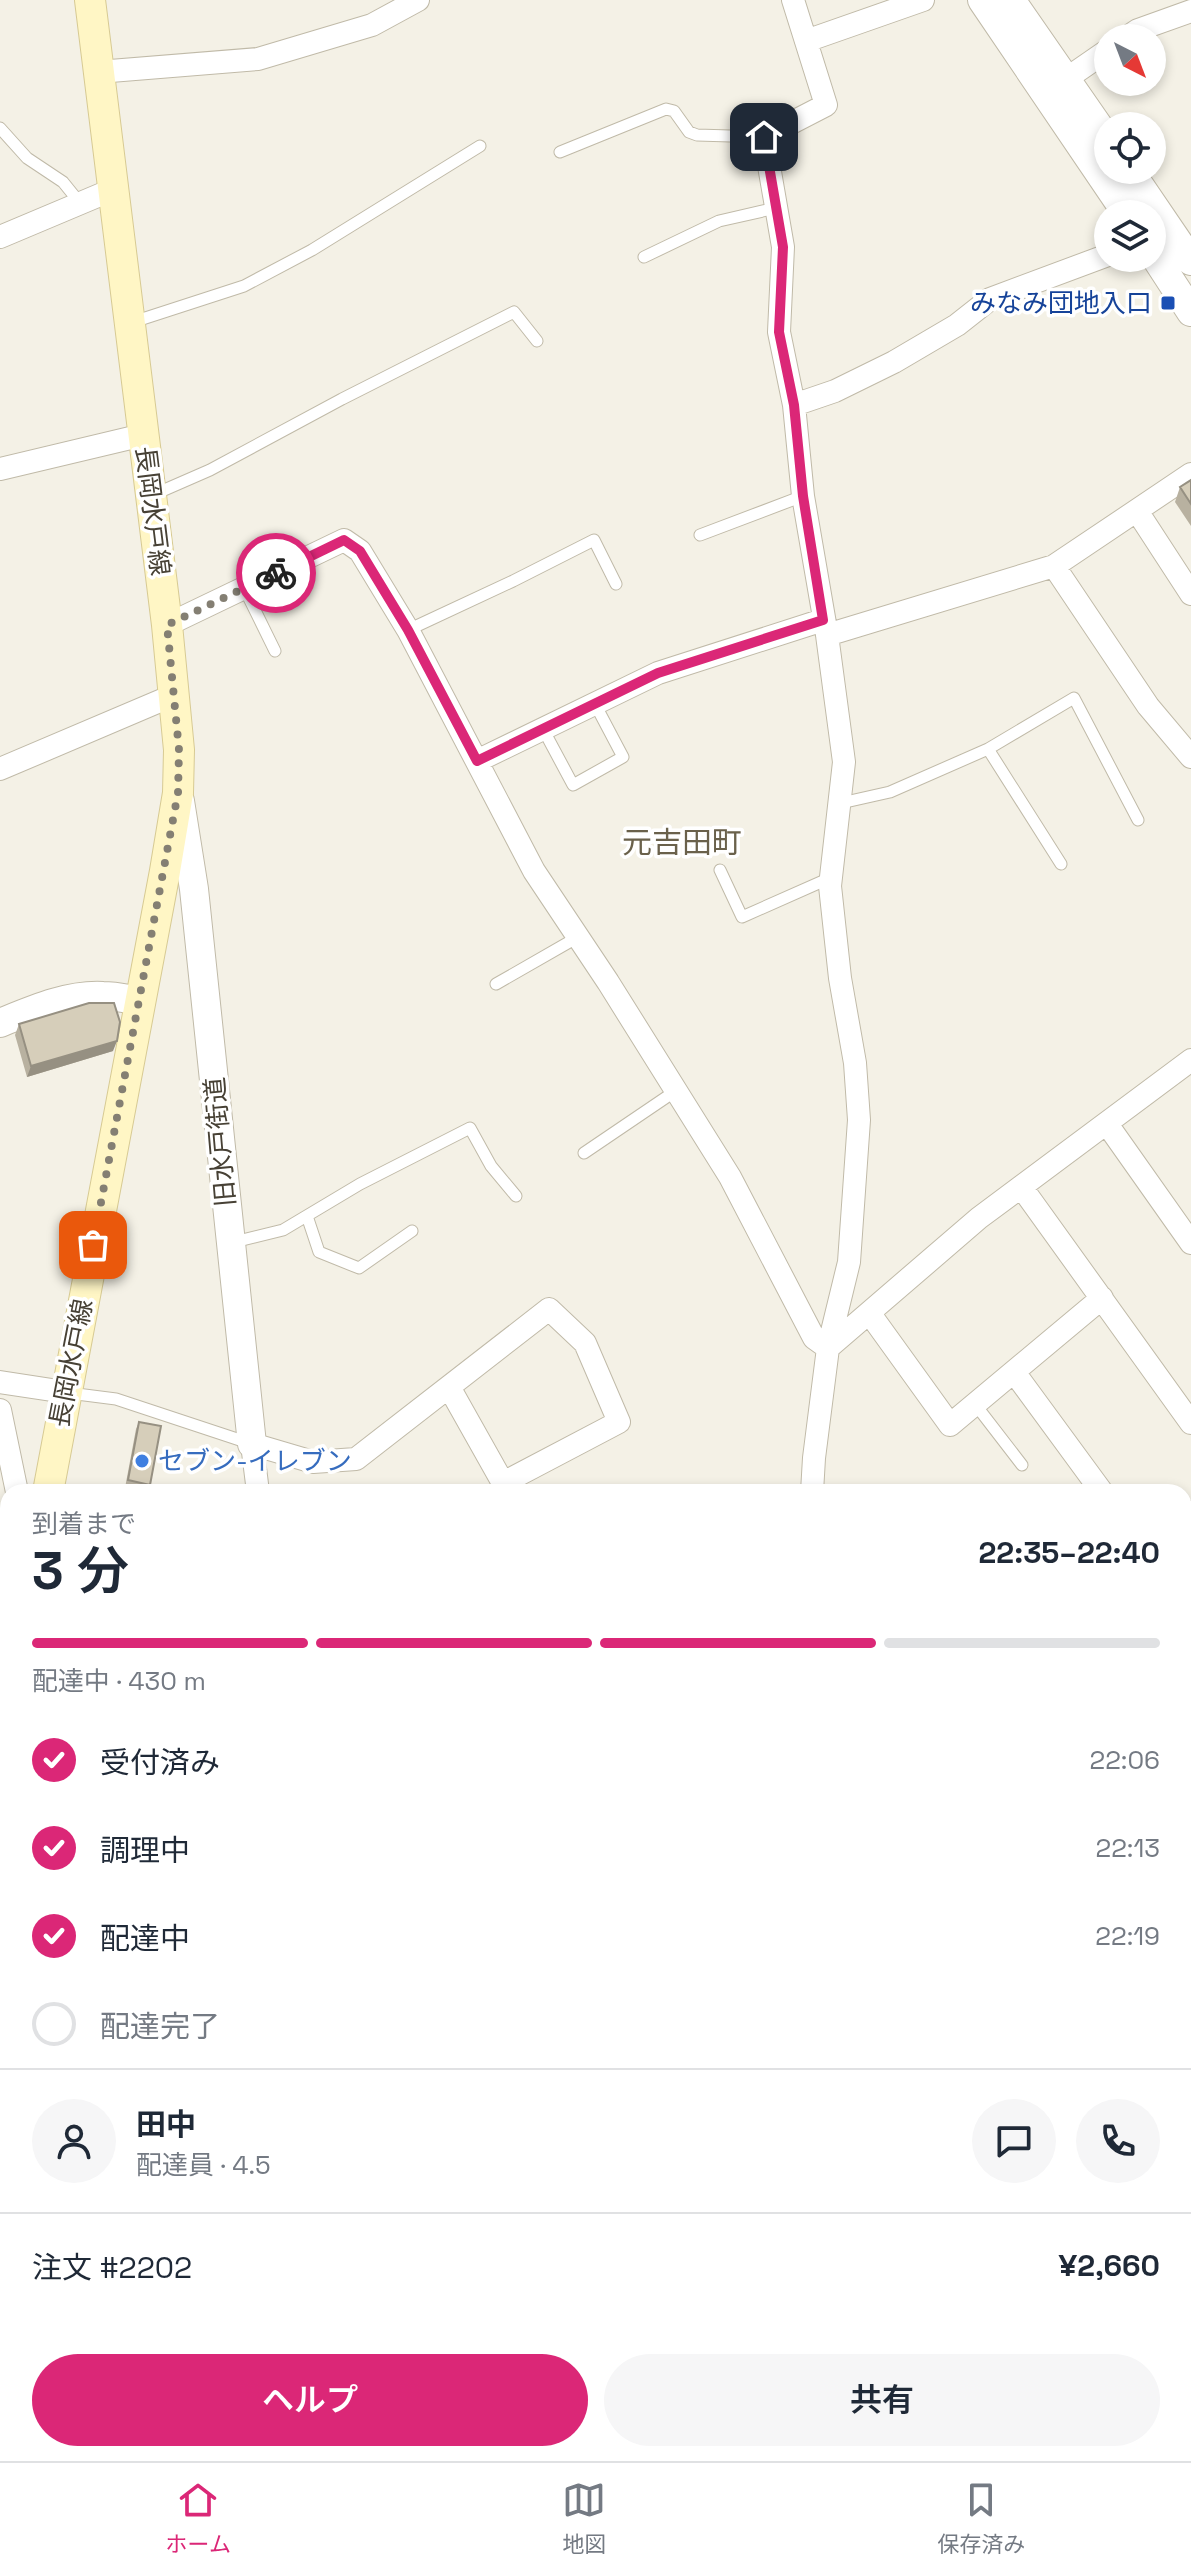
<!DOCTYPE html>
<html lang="ja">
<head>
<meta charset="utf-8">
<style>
  body { margin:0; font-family:"Space Grotesk","Noto Sans JP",sans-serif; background:#f6f6f7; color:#1f2937; height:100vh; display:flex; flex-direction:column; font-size:30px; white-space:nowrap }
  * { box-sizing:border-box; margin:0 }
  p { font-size:26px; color:#747a83 }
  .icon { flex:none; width:44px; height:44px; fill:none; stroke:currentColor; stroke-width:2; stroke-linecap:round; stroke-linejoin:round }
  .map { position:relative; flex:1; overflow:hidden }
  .panel { position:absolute; left:0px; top:1484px; width:1192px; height:978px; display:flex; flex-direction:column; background:#fff; border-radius:24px 24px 0 0; box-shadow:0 4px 12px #0003 }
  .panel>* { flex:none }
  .needle { width:52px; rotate:138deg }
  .fabs { position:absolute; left:1094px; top:24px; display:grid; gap:16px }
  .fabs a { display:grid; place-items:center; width:72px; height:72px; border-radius:50%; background:#fff; box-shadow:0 4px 12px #0003; font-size:40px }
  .pin { position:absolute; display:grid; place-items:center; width:68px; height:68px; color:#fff; margin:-34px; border-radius:16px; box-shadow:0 4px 12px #0006 }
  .courier { position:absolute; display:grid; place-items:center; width:80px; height:80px; margin:-40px; border:6px solid #db2777; border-radius:50%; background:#fff; color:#222; box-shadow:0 2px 10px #0007 }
  .head em { font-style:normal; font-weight:600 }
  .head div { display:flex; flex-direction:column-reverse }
  .head { display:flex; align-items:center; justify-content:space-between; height:136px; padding:0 32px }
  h1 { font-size:52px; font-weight:600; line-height:60px }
  .bar { display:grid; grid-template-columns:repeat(4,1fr); gap:12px 8px; align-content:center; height:96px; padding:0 32px }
  .bar i { height:10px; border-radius:6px; background:#e0e1e3 }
  .bar .on { background:#db2777 }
  .bar p { grid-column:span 4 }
  .line { display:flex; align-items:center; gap:20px; padding:0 32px; border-top:2px solid #e0e1e3 }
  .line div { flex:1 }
  .round { display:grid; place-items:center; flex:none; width:84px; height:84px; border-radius:42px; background:#f6f6f7 }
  ol { padding:0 32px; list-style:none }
  li { display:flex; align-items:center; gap:24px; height:88px }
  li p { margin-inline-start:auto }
  li .icon { padding:8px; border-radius:50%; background:#db2777; color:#fff; stroke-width:4 }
  li:last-child { color:#747a83 }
  li i { width:44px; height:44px; border:4px solid #e0e1e3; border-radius:50% }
  .action { display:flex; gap:16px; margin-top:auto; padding:16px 32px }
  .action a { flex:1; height:92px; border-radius:48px; background:#db2777; color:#fff; font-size:32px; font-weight:600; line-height:92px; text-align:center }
  .action a+a { background:#f6f6f7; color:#1f2937 }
  .menu { display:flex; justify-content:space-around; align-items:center; height:112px; border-top:2px solid #e0e1e3; background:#fff; font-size:22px; color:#747a83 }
  .menu a { display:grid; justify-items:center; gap:4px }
  .menu .on { color:#db2777 }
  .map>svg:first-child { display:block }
</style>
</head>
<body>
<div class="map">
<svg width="1191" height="2461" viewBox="0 0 1191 2461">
  <rect width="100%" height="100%" fill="#f4f1e6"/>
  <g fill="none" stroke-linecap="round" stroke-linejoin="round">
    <g stroke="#c0baa8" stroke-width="13">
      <path id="service" d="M0,128L27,158L63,182L80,203
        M560,152L666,109L674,111L689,132L697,135L764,137
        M644,257L719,221L776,208
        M133,322L244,286L312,250L480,146
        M155,494L210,470L342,399L514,312L537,341
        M700,535L803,496
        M244,588L275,651
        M408,630L513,581L594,540L616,584
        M543,729L573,785L623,757L595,704
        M988,749L1074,698L1138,820
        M841,803L890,792L988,749L1061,864
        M720,870L742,917L830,878
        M496,984L578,937
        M584,1153L674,1092
        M307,1216L319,1252L359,1268L412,1231
        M230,1243L283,1230L360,1184L470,1128L491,1166L516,1196
        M69,1393L116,1399L249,1443
        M975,1404L1022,1465
        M0,1611L8,1609
        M0,1780L8,1776
        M1184,2026L1191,2020
        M0,2150L8,2167
        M1184,2250L1191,2243
        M1074,2461L1088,2454"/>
    </g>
    <g stroke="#c0baa8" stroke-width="24">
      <path id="minor" d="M793,0L826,105L764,137L783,247L779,332L794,405L803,496L827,635L844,762L830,886L840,978L855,1063L859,1120L849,1262L828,1348L814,1458L812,1492
        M1126,38L1138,30L1191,11
        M806,41L923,0
        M98,72L258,59L372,25L418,0
        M1066,79L1108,50
        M0,237L114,189
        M794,405L835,391L894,362L957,325L990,299L1108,255
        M0,469L143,435
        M1137,511L1191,594
        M1054,566L1148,706L1191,757
        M167,625L344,540L360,551L408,630L534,871L608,982L730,1177L814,1338L828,1348L979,1218L1191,1060
        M827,635L1054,566L1191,474
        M477,761L658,673L823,620
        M0,769L174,695
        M1107,1124L1191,1243
        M1022,1188L1191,1423
        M870,1314L950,1425L1102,1298
        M1014,1372L1102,1492
        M0,1382L65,1392
        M0,1410L17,1492
        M258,1492L252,1444L313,1462L356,1459L549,1309L585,1343L619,1422L503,1483L449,1387
        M1184,1510L1191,1519
        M1184,1667L1191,1675
        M1184,1807L1191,1799
        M1184,1858L1191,1867
        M0,2053L8,2049
        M1184,2417L1191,2433
        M241,2454L244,2461
        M708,2454L711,2461
        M886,2454L889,2461"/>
    </g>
    <g stroke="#c0baa8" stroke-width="30">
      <path id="tertiary" d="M982,0L1127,214
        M1011,0L1108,140
        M1129,170L1191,261
        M1152,252L1191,312
        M180,801L194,889L252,1444
        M0,1023C32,1010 68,994 103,996C116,996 128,999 141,1001
        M557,2454L560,2461"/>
    </g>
    <g stroke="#d7ca93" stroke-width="32">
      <path id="secondary" d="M48,1492L165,871L178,793L179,750L167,625L90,0
        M1184,1917L1191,1915
        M1184,1942L1191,1939
        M358,2454L361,2461
        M20,2461L32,2454
        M76,2461L87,2454"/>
    </g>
    <use href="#service" stroke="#fff" stroke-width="11"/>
    <use href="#minor" stroke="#fff" stroke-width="22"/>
    <use href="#tertiary" stroke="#fff" stroke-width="28"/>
    <use href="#secondary" stroke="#fff6c5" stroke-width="30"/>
  </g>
  <path fill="#b8b1a0" d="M1191,480V526L1175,502L1180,487Z
    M19,1024L113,1051L27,1077L15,1035Z
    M139,1422L150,1485L148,1492L125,1488L136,1429Z"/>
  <path fill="#969082" d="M117,1041L113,1051L27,1077L31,1066Z
    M8,1563V1569L0,1571V1565Z
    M8,1825V1834L0,1837V1828Z"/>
  <path fill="#d6ceba" stroke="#969082" stroke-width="2" d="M1191,480V504L1180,487Z
    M89,1003H114L120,1022L117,1041L31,1066L19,1024Z
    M139,1422L161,1426L150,1485L128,1480Z
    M8,1511V1563L0,1565V1513Z
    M8,1796V1825L0,1828V1799Z"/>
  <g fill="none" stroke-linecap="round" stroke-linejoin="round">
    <path stroke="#847f73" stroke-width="8" stroke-dasharray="0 14.4" d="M93,1245L178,793L179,750L167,625L276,573"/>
    <path stroke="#db2777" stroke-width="10" d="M276,573L344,540L360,551L408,630L477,761L658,673L823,620L803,496L794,405L779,332L783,247L764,137"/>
  </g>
  <rect fill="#1a4fb4" stroke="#fff" stroke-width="3" x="1160" y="295" width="16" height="16" rx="4"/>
  <circle fill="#3f7fe0" stroke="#fff" stroke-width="3" cx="142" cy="1461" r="8"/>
  <g text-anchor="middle" stroke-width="7" stroke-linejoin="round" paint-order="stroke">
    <g font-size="26" fill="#164399" stroke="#fff" text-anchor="end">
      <text x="1152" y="312">みなみ団地入口</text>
    </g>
    <g font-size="26" fill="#474135" stroke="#fff">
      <text transform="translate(153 511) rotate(83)" y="9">長岡水戸線</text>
      <text transform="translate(220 1142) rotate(-95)" y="9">旧水戸街道</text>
      <text transform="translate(71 1363) rotate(-79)" y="9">長岡水戸線</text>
    </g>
    <g font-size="26" fill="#366cbe" stroke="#fff" text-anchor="start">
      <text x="158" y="1470">セブン-イレブン</text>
    </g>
    <g font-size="30" fill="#6a614b" stroke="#fff">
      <text x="682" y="853">元吉田町</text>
    </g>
  </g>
</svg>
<div class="fabs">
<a><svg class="needle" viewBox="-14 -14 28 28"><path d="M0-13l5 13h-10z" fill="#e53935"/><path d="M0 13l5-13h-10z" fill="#747a83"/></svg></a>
<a><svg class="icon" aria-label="locate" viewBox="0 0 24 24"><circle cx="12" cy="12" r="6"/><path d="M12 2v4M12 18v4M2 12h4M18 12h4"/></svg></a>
<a><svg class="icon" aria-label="layers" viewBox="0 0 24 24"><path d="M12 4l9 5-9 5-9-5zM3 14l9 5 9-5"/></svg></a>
</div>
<div class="pin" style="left:93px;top:1245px;background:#ea580c"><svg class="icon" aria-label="bag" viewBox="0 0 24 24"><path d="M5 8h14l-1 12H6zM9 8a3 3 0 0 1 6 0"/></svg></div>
<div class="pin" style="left:764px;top:137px;background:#1f2937"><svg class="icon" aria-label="home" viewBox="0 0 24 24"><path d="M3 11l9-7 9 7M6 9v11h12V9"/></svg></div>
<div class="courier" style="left:276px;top:573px"><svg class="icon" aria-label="bike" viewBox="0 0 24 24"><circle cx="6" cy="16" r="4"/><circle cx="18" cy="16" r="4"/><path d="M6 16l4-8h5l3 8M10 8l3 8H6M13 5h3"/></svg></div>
<section class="panel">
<div class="head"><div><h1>3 分</h1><p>到着まで</p></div><em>22:35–22:40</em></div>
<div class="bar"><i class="on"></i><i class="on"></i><i class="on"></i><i></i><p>配達中 · 430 m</p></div>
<ol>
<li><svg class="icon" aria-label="check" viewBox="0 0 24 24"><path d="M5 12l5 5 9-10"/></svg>受付済み<p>22:06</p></li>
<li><svg class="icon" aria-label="check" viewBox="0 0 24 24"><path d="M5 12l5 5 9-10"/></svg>調理中<p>22:13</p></li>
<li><svg class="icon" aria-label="check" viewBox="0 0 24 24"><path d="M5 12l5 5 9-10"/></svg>配達中<p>22:19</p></li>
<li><i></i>配達完了</li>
</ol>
<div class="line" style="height:144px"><a class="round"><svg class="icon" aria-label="person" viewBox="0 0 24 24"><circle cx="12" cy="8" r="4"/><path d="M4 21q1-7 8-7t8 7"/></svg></a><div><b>田中</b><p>配達員 · 4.5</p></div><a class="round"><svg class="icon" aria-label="chat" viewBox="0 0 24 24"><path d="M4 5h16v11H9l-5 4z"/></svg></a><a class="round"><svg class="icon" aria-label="phone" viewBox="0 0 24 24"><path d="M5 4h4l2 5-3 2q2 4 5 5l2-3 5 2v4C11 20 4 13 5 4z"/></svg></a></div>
<div class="line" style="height:104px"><div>注文 #2202</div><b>¥2,660</b></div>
<div class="action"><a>ヘルプ</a><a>共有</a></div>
</section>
</div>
<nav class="menu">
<a class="on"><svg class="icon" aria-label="home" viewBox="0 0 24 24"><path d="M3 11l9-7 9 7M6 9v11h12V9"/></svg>ホーム</a>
<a><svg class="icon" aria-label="map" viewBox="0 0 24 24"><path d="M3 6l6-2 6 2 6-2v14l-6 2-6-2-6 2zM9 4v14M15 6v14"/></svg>地図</a>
<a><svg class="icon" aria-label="saved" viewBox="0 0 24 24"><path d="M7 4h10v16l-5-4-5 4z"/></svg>保存済み</a>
</nav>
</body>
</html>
